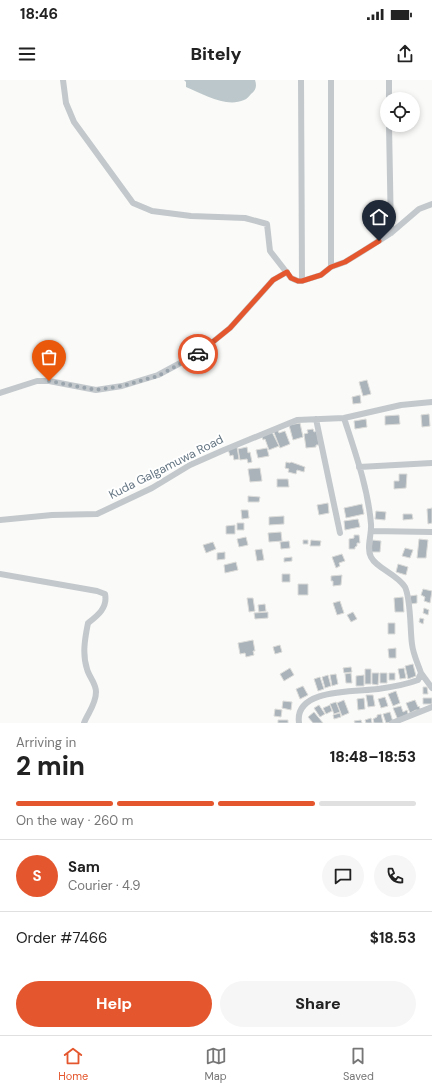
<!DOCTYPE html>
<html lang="en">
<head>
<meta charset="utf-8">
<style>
  body { margin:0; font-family:"DM Sans",sans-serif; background:#f6f6f6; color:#222; height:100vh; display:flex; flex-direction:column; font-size:15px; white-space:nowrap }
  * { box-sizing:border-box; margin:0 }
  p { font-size:13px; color:#767676 }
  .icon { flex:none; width:22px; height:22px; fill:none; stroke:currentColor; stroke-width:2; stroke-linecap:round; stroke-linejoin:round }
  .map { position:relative; height:643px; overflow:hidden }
  .side { display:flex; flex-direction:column; background:#fff; flex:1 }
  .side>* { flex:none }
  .tools { position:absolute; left:380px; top:12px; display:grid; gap:8px }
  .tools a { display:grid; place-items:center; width:40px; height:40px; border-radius:50%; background:#fff; box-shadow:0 2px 6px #0003; font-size:20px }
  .pin { position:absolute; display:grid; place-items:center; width:34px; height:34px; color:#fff; margin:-41px -17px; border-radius:50% 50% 50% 0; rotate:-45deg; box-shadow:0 0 4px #0007 }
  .pin .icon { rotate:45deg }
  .courier { position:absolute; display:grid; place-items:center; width:40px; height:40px; margin:-20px; border:3px solid #e4572e; border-radius:50%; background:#fff; color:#222; box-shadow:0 1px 5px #0007 }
  .head em { font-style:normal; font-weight:800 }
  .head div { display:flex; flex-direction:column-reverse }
  .head { display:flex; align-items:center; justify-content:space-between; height:68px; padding:0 16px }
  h1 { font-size:26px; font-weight:800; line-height:30px }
  .bar { display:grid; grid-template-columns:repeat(4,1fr); gap:6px 4px; align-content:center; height:48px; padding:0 16px }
  .bar i { height:5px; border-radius:3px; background:#e0e0e0 }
  .bar .on { background:#e4572e }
  .bar p { grid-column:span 4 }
  .line { display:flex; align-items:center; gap:10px; padding:0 16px; border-top:1px solid #e0e0e0 }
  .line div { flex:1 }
  .round { display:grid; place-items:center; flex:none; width:42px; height:42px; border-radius:21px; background:#f6f6f6 }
  .button { display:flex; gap:8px; margin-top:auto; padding:8px 16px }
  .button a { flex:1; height:46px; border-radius:24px; background:#e4572e; color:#fff; font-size:16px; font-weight:800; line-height:46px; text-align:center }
  .button a+a { background:#f6f6f6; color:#222 }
  .status { display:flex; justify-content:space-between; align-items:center; height:28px; padding:0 20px; background:#fff; direction:ltr }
  .status svg { height:11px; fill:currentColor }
  header { display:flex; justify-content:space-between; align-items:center; height:52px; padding:0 16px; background:#fff; font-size:18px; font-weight:800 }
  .tabs { display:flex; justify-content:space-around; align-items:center; height:56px; border-top:1px solid #e0e0e0; background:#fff; font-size:11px; color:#767676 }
  .tabs a { display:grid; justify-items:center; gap:2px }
  .tabs .on { color:#e4572e }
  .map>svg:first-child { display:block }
</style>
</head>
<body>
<div class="status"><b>18:46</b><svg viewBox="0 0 49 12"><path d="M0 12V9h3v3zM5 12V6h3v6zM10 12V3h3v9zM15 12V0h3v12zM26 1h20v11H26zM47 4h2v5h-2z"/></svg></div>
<header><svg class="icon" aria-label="menu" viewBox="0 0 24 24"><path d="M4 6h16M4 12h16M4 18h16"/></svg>Bitely<svg class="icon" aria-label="share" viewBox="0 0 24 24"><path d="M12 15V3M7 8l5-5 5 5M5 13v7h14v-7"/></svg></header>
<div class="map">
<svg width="432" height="643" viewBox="0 0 432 643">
  <rect width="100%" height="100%" fill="#fafaf8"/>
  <path fill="#bbc7cb" d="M184,0H255C257,6 256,10 251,14C249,16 247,19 244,20C226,28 203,14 186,7V2Z"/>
  <path fill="#aab3b9" stroke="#dcdcda" d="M367,300L371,314L363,316L359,302Z
    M360,315L361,323L353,324L352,317Z
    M429,334L430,346L422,347L421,335Z
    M399,335L400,344L385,345V336Z
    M366,339L367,347L355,349L354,341Z
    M300,343L303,357L293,360L289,345Z
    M277,349L279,353L285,351L290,364L280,368L273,350Z
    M313,349L314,352L317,351L319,365H316V367L306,368L304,354L308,353L307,350Z
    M272,352L279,366L269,370L265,359L263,360L262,356Z
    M237,367L239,379L234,380L233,375L230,376L228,369Z
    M247,367L248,373L250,372L252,382L248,383L247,379L240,380L238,369Z
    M267,368L269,376L258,378L256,370Z
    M286,382L290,383L291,382L305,387L304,392L297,390L296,394L288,392L289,389L285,388Z
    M260,388L262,401L250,402L248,389Z
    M399,394H407L406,408L394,409V401H399Z
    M277,399H288L289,407H277Z
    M248,416L260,417L259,422H248Z
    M328,423L329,433L319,435L317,425Z
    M362,424L364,434L346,438L344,428Z
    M432,428V443L428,444L427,429Z
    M241,430H248L249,438L242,439Z
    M376,431L386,432L385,440L375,439Z
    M403,434H412L413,439L403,440Z
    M284,436V444L269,445V437Z
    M358,439L360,447L345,450L344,441Z
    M237,443H244V450H237Z
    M235,445V454H226V446Z
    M281,452L282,461L269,462L268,453Z
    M354,455H359L360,463H357V466L355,467V469H349V459L354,458Z
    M246,457L248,465L239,467L237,459Z
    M419,459L428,460L426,478H417Z
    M303,460H308V464H303Z
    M311,460L321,461L320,466H310Z
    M372,460L381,461L380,472H371Z
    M289,461L290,468L281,469L280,462Z
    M213,462L216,469L206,473L203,465Z
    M405,468L413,470L410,478L402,476Z
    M262,469L264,480L257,481L255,470Z
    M225,472V479L217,480V473Z
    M342,474L345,481L339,483L340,486L336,488L332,477Z
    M292,477V481L284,482V478Z
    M236,482L238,490L225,493L224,485Z
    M398,484L408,487L406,495L396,492Z
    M282,494H290V502H282Z
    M342,495L341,505L333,506V501H331V496Z
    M298,504H308V515H298Z
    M423,509L432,511L430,523L424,521L425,517L421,515Z
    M417,515V523L411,524L410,516Z
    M403,517L404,532H395L394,518Z
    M247,518H253L255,531L249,532Z
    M340,521L344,533L337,535L333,523Z
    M265,524L266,531L259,532L258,525Z
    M424,528L429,530L428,535L423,533Z
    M268,532V538L255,539L254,533Z
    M353,532L357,539L351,542L347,535Z
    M420,538L424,539L423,544L419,542Z
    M388,543H395V554H388Z
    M253,560L255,571H253L254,575L246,577L245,573L240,574L238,563Z
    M280,565L282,572L275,574L273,567Z
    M396,568V578H389L388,569Z
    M413,584L416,596L408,599L405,586Z
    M351,587L352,592L344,593L343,588Z
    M290,588L294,595L284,601L280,594Z
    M404,588L406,598L400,599L398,589Z
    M365,589H371V604H365Z
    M351,593L352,603H346L345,594Z
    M372,593H379L378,605L372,604Z
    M380,593H387V603H380Z
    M389,593H395V600H389Z
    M336,594L338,604L332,606L330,595Z
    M328,595L331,606L325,608L322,597Z
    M364,595V606H356V596Z
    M320,597L324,609L318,611L314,599Z
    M303,606L308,615L300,619L296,609Z
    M423,607H427L428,614H423Z
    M396,611L400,623L393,626L388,614Z
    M366,615H373L375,626L368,627Z
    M385,617L388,626L381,628L378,619Z
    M364,618L365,629L358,630L357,619Z
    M423,618H432V624H423Z
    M344,620L349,633L342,636L337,623Z
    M415,620L418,627L419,626L421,631L416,630L410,633L406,623Z
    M283,621L292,622L291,630L282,628Z
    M336,622L340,632L334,634L330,624Z
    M319,625L325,634L320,637L314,628Z
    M330,625L332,631L326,634L323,628Z
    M401,626L403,632L407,630L409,637L398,640L393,628Z
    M275,629L282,630L281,637L274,636Z
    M314,632L323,643H313L308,637Z
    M390,632L393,642L386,643L383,634Z
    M340,633L341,637L334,639L333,635Z
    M381,634L383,643H374L373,639L377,637V635Z
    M371,638L372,643H366L365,640Z
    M278,640H288V643H278Z
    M361,640L362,643H355L354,641Z"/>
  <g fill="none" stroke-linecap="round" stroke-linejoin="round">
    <path stroke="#c3c8cc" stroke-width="6" d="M63,0L66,23L74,42L133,123L152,131L191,136L245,138L267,144L270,171L291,198L298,201H302L321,195L331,187L345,182L363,171L391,153L419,129L432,124
      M301,0L302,201
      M331,0V187
      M389,0V19
      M389,45L391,153
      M0,313L37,301H49L96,310L122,306L158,295L199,273L230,248L273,200L287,192
      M316,339L340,453
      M359,387L432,383
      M0,440L52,435L97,434L152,408L190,385L224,370L297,340L344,338L401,325L432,322
      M371,451L432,452
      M0,494L97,511L105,514C108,528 97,536 88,543C85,558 82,574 87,589C89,597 96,603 96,612C96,624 88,633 84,643
      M421,593L432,608
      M299,643C294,608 356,612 378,609C392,607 405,605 418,600L421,593C418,584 413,574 412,564C410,550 411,519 405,507C397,494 376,488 371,477C366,468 372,454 371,444C368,408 355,372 344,338
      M392,643L432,627"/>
  </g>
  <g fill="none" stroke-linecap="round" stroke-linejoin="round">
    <path stroke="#99a4ac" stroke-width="4" stroke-dasharray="0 7.2" d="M49,301L96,310L122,306L158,296L198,274"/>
    <path stroke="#e4572e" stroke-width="5" d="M198,274L230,248L273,200L287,192L291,198L298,201H302L321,195L331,187L345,182L379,161"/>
  </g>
  <g text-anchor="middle" stroke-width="4" stroke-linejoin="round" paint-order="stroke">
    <g font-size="12" fill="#657683" stroke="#fff">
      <text transform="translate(166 387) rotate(-27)" y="4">Kuda Galgamuwa Road</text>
    </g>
  </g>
</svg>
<div class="tools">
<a><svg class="icon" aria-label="locate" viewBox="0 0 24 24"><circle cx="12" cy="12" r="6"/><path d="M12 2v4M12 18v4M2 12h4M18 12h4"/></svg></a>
</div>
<div class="pin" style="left:49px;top:301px;background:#ea580c"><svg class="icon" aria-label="bag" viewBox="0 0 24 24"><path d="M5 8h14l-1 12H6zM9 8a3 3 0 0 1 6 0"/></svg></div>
<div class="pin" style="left:379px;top:161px;background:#1f2937"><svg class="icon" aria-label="home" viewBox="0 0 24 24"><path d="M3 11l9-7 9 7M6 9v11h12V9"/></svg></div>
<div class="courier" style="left:198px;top:274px"><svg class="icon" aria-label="car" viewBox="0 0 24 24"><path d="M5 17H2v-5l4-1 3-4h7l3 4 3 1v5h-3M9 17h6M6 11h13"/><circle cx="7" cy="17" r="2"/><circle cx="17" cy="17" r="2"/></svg></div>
</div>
<section class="side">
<div class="head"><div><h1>2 min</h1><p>Arriving in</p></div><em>18:48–18:53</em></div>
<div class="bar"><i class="on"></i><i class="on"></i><i class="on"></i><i></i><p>On the way · 260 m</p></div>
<div class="line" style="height:72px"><b class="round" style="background:#e4572e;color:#fff">S</b><div><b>Sam</b><p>Courier · 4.9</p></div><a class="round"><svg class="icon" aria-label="chat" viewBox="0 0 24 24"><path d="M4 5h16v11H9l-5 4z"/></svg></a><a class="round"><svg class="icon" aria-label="phone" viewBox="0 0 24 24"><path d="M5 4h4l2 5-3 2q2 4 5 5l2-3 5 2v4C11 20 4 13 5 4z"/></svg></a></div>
<div class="line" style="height:52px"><div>Order #7466</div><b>$18.53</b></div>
<div class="button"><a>Help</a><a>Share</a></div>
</section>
<nav class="tabs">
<a class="on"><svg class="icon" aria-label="home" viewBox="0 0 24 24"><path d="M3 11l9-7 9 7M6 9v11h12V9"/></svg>Home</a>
<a><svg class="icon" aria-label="map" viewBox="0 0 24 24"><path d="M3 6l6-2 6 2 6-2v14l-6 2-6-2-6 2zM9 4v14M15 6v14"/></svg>Map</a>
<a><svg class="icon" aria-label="saved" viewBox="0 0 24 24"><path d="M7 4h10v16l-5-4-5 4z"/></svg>Saved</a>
</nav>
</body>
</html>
